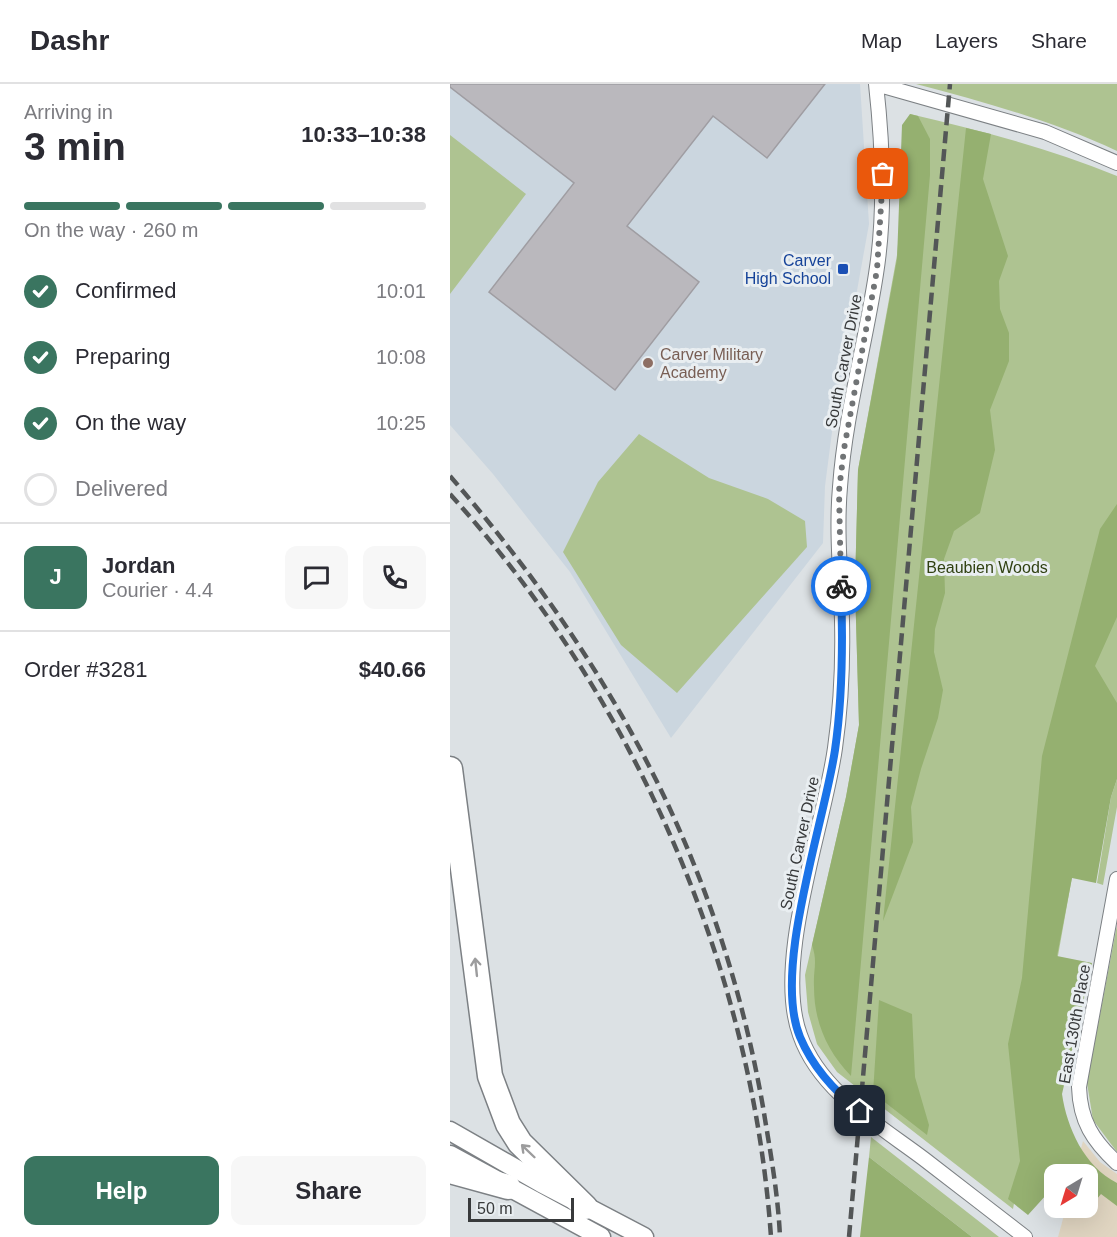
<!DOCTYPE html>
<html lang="en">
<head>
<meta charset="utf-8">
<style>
  body { margin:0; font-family:Arial,sans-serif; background:#f7f7f7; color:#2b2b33; height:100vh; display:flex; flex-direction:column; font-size:22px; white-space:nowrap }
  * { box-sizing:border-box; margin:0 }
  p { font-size:20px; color:#7c7c81 }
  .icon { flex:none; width:33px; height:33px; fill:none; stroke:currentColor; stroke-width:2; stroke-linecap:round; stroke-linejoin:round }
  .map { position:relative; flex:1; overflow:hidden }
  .sheet { display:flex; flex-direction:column; background:#fff; width:450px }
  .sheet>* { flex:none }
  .needle { width:39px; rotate:218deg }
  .buttons { position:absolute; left:594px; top:1080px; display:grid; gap:12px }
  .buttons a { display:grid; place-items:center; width:54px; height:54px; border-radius:12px; background:#fff; box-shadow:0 6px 24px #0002; font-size:30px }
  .scale { position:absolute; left:18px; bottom:15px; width:106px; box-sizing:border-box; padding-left:6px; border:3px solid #383a3b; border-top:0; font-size:16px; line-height:21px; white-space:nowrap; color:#383a3b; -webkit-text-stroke:4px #e9eef1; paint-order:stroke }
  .pin { position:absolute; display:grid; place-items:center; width:51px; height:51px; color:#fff; margin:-26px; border-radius:12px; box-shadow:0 3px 9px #0006 }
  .courier { position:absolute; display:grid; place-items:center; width:60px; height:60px; margin:-30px; border:4px solid #1a73e8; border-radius:50%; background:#fff; color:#222; box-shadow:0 2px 8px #0007 }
  .summary em { font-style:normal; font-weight:800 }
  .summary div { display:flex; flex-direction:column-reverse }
  .summary { display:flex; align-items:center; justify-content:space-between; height:102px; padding:0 24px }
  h1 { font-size:39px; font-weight:800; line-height:45px }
  .bar { display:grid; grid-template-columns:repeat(4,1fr); gap:9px 6px; align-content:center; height:72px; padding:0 24px }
  .bar i { height:8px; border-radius:4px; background:#e1e1e2 }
  .bar .active { background:#3a7560 }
  .bar p { grid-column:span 4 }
  .line { display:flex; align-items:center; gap:15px; padding:0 24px; border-top:2px solid #e1e1e2 }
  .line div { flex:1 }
  .round { display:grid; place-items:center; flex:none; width:63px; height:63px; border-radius:12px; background:#f7f7f7 }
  ol { padding:0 24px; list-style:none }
  li { display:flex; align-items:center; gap:18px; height:66px }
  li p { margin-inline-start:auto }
  li .icon { padding:6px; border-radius:50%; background:#3a7560; color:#fff; stroke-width:4 }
  li:last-child { color:#7c7c81 }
  li i { width:33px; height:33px; border:3px solid #e1e1e2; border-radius:50% }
  .action { display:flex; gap:12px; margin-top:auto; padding:12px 24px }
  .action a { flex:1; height:69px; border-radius:12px; background:#3a7560; color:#fff; font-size:24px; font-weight:800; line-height:69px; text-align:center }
  .action a+a { background:#f7f7f7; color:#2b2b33 }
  header { display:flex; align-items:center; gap:36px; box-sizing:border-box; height:84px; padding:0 30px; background:#fff; border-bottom:2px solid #e1e1e2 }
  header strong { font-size:28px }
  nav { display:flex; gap:33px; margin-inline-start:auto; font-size:21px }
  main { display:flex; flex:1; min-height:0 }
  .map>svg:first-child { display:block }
</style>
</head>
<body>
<header>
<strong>Dashr</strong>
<nav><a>Map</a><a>Layers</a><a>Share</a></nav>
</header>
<main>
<section class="sheet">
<div class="summary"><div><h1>3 min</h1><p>Arriving in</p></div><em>10:33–10:38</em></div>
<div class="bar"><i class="active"></i><i class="active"></i><i class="active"></i><i></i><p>On the way · 260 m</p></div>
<ol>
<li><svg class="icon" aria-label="check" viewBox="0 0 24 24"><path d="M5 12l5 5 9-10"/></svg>Confirmed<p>10:01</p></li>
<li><svg class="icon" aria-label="check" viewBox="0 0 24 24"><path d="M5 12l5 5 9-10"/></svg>Preparing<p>10:08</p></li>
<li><svg class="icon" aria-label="check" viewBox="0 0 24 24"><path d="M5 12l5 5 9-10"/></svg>On the way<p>10:25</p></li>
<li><i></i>Delivered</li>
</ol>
<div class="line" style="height:108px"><b class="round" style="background:#3a7560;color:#fff">J</b><div><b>Jordan</b><p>Courier · 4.4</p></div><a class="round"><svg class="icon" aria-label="chat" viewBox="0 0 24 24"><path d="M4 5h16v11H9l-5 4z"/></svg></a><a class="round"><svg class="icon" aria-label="phone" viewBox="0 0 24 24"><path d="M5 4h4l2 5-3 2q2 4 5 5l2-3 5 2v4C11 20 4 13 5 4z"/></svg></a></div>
<div class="line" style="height:78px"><div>Order #3281</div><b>$40.66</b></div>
<div class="action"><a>Help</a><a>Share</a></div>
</section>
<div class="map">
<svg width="667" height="1153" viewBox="0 0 667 1153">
  <rect width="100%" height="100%" fill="#dce1e4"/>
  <path fill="#e0d5c1" d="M633,1057L650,1078L667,1090V1153H608L616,1124H638V1090H624Z"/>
  <path fill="#cbd6df" d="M0,0H410L419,140L383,340L375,402L373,459L221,654L120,488L43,390L0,341Z"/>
  <path fill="#aec391" d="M466,0H667V67C603,37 534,18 466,0Z
    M460,30C531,47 600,64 667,92V629L622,793L563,1125L387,988L367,960L358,928L355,891L396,713L409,641L405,502L408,386L447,171Z
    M0,51L76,110L0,210Z
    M189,350L259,394L318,415L355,437L357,463L227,609L171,561L113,468L148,398Z
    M667,695V723L653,801L647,799L661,713Z
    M667,841V1068L643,1036L637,999Z
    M421,1053L549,1153H522L419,1073Z"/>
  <path fill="#95b070" d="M460,30L468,32L480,55V91L401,992C377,967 364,938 364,903C363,885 368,879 362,861L396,713L409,641L405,502L408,386L447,175L452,41Z
    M516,44L541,50L533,95L558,172L549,197L550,225L559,249V277L540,326L545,366L530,429L504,447L494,475L495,509L485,545L484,568L493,606L488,634L471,685L461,723L463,758L433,837Z
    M667,420V533L645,582L667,619V695L661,713L646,799L622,794L607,872L642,879L612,1010C617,1044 634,1082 667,1099V1122L651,1110L642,1121L638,1118V1090H604V1108L597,1110L578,1131L558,1115L570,1077L558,960L572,894L592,672L650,445Z
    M429,916L462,930L465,993L479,1041L477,1051L423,1009Z
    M419,1073L522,1153H410Z"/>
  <path fill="#bab8bd" stroke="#9f9da2" stroke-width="1.5" d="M0,0H375L317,74L263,32L177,142L249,198L165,306L39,208L124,99L0,3Z"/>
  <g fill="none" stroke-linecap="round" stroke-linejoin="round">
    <g stroke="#7c8084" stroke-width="16">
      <path id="minor" d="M426,0C433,63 436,127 426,190C415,262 395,331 390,403C386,448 391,493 392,537C393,579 391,622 385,664C374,743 323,878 350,951C370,1008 429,1041 474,1075C508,1101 541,1127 575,1153
        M426,0L595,48L667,79
        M667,795L629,1003C630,1037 643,1057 667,1079"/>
    </g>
    <g stroke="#7c8084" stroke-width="21">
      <path id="secondary" d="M0,1047L91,1099L194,1153
        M0,1071L151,1153"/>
    </g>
    <g stroke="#7c8084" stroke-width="27">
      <path id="motorway" d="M0,685L40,992L58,1040L70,1059L135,1123
        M0,1087L58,1103"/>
    </g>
    <use href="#minor" stroke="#fff" stroke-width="14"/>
    <use href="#secondary" stroke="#fff" stroke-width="18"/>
    <use href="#motorway" stroke="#fff" stroke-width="24"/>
    <path stroke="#535657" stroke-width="4.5" stroke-dasharray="12 6" stroke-linecap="butt" d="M0,392C161,578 270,778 313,1023C320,1066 328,1109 330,1153
      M0,410C183,613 302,880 321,1153
      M399,1153L500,0"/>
  </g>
  <defs><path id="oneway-shaft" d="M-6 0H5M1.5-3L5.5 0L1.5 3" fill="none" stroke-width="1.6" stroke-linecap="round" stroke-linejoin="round" transform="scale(1.5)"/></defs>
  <g stroke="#9c9c9d">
    <use href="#oneway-shaft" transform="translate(26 883) rotate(-96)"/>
    <use href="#oneway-shaft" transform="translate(78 1067) rotate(-136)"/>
  </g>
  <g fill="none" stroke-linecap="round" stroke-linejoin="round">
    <path stroke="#717476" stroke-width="6" stroke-dasharray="0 10.8" d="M391,502L389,407L394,365L427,186L433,90"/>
    <path stroke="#1a73e8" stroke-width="8" d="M391,502C393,557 393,611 385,666C374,740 322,886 350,953C363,984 384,1007 410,1027"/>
  </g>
  <rect fill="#1a4fb4" stroke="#e9eef1" stroke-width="2" x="387" y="179" width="12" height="12" rx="3"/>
  <circle fill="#8d6e63" stroke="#e9eef1" stroke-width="2" cx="198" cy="279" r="6"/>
  <g text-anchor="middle" stroke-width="6" stroke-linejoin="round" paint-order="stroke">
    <g font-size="16" fill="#164399" stroke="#e9eef1" text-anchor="end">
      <text x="381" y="182">Carver<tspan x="381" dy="18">High School</tspan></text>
    </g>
    <g font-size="16" fill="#785e54" stroke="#e9eef1" text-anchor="start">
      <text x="210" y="276">Carver Military<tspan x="210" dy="18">Academy</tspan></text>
    </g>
    <g font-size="16" fill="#383a3b" stroke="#e9eef1">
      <text transform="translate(393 277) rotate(-79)" y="6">South Carver Drive</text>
      <text transform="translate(349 759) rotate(-78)" y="6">South Carver Drive</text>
      <text transform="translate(624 940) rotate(-80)" y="6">East 130th Place</text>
    </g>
    <g font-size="16" fill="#304112" stroke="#e9eef1">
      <text x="537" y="489">Beaubien Woods</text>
    </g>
  </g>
</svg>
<div class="buttons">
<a><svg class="needle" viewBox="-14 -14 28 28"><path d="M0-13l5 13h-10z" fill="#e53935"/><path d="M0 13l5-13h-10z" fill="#7c7c81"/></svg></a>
</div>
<div class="scale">50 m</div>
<div class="pin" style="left:433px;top:90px;background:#ea580c"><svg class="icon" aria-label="bag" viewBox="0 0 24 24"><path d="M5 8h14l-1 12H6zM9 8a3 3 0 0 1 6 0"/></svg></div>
<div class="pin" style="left:410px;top:1027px;background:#1f2937"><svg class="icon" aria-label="home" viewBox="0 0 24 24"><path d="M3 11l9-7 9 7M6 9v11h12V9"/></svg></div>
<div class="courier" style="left:391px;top:502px"><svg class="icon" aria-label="bike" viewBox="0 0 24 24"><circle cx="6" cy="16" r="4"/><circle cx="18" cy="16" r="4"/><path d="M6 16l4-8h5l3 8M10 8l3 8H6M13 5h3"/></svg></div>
</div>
</main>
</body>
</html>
